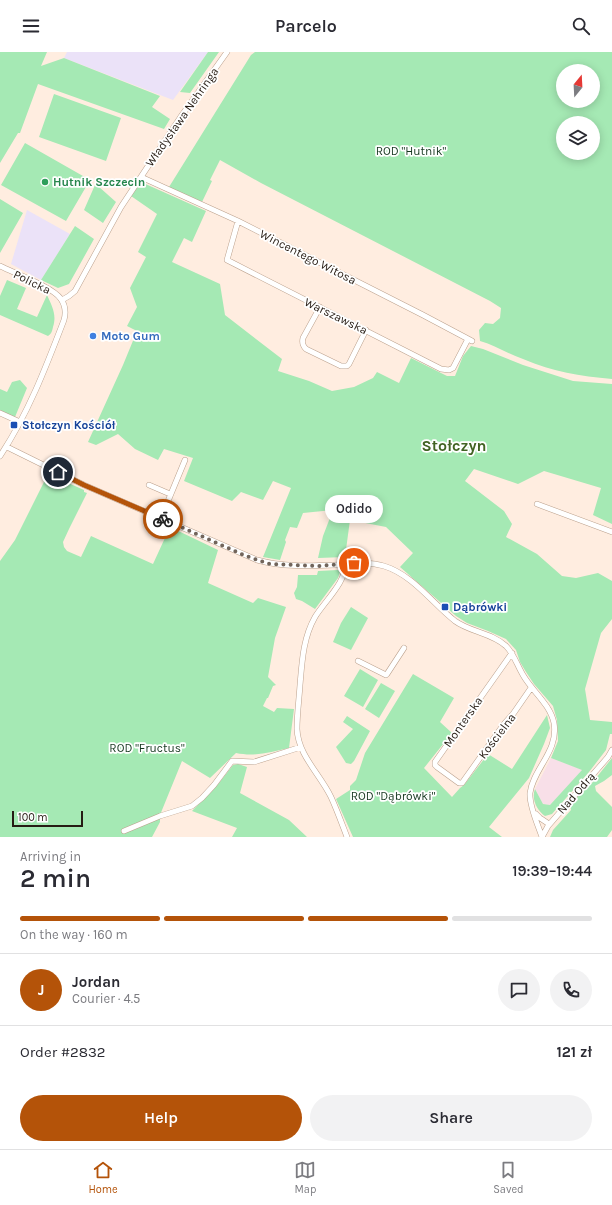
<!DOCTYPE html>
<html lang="en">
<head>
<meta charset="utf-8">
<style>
  body { margin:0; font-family:Karla,sans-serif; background:#f2f2f3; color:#2b2b33; height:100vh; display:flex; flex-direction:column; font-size:15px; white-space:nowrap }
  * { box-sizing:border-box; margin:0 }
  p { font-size:13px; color:#7c7c81 }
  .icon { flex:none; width:22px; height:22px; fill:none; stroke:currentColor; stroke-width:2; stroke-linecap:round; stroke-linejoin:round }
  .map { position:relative; height:785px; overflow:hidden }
  .side { display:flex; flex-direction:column; background:#fff; flex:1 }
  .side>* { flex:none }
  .needle { width:26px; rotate:18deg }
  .buttons { position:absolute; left:556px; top:12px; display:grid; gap:8px }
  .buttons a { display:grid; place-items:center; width:44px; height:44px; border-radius:50%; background:#fff; box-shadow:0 2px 10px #0003; font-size:20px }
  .scale { position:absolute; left:12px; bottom:10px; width:71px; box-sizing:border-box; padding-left:4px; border:2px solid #261c14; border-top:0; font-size:11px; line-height:14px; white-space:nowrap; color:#261c14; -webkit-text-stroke:3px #fff; paint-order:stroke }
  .pin { position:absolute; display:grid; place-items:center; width:34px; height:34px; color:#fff; margin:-17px; border:2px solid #fff; border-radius:50%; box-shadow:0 1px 4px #0007 }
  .courier { position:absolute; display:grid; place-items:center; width:40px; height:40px; margin:-20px; border:3px solid #b45309; border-radius:50%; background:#fff; color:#222; box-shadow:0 1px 5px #0007 }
  .bubble { position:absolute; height:28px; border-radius:14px; background:#fff; box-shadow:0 2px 10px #0003; font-size:13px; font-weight:600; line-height:28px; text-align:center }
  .headline em { font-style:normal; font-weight:600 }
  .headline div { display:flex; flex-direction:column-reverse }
  .headline { display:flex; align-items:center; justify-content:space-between; height:68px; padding:0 20px }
  h1 { font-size:26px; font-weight:600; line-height:30px }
  .bar { display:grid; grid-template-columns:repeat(4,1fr); gap:6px 4px; align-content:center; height:48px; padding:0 20px }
  .bar i { height:5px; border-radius:3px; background:#e1e1e2 }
  .bar .current { background:#b45309 }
  .bar p { grid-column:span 4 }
  .line { display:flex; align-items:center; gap:10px; padding:0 20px; border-top:1px solid #e1e1e2 }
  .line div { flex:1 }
  .round { display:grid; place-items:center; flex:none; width:42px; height:42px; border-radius:21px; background:#f2f2f3 }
  .action { display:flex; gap:8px; margin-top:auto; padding:8px 20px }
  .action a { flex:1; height:46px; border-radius:24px; background:#b45309; color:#fff; font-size:16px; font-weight:600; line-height:46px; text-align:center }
  .action a+a { background:#f2f2f3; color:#2b2b33 }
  header { display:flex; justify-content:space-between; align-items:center; height:52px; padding:0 20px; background:#fff; font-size:18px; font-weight:600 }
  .menu { display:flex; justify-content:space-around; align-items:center; height:56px; border-top:1px solid #e1e1e2; background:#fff; font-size:11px; color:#7c7c81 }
  .menu a { display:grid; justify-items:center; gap:2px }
  .menu .current { color:#b45309 }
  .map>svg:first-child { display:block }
</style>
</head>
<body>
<header><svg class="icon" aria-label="menu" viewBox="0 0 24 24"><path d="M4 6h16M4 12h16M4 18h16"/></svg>Parcelo<svg class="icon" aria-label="search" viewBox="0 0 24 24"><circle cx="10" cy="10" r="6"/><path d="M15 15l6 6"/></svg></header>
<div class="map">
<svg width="612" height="785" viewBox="0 0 612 785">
  <rect width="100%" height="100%" fill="#ffede0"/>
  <path fill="#f8dfe8" d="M551,706L583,718L550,753L543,752L535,737Z"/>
  <path fill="#ebe2f8" d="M67,0H208L173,48L64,6Z
    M27,158L70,182L41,228L11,212Z"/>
  <path fill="#a5e9b4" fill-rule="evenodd" d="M0,0H47L41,14L64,6L160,44L152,55L170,67L164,77L38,32L20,81H18L0,111Z
    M208,0H219L190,41L180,40Z
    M255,0H612V327C579,324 554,320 523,307C508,302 495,293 480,289L479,278L485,271L493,272L500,266L501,256L490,249L261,131L220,108L210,128L212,129L202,150L169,135L251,3ZM563,19H593V49H563ZM563,71H593V101H563Z
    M54,42L121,66L106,109L39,85Z
    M25,91L90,128L66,169L1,133Z
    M141,130L206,159L192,190L184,186L172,210L220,232L225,263L282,307L278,319L309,329L332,339L354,335L373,326L377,320L399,331L411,306L447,324H455L463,304L471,294L483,297L523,313L573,329L612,332V472L593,463L601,436L544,419L518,432L474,417L465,429L504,459L512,472L506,485L537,502L562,524L576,526L598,521L612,529V567L601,581L585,637L590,668L612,670V682H610L606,698L589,720L552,762L545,764C537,758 531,747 535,737L543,752L550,753L582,718L551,706L558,689L557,668L553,654L534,632L526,620L520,610L516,598L506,587L488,579L467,571L456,564L400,515L413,501L386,475L350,468L345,505L318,506L323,484L333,458L303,461L297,476L290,475L285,488L286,490L280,508L263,505L291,436L273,429L263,448L241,440L232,449L184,429L193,406L164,397L158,408L135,397L118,382L96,393L88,390L123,313L137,279L127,274L137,255L130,236L146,205L138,200L157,162L131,144Z
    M95,133L98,134L116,150L103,171L84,158Z
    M0,147L23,161L0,201Z
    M75,174L94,187L69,232L58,236L41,228Z
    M7,228L26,236L17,257L37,265L47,243C52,254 57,263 53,275C52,279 52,281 48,284L0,263V244Z
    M20,328L27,336L15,365L11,364L0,358V337L7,340L12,330Z
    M48,422L84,438V440L87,441L69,477L63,490L64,495L67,499L81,505L91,484L153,512L170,475L218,498L208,531L253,551L258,546L286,555L275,586L268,625L276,633L273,634L268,646H267L263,654L274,660L277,656L294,657L289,696C271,700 255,705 236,701L210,726L182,709L160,763V770L152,785H0V509L15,488Z
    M338,518L340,520L338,526L315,557L302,549L296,547L294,541L297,535L298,523H317L318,519Z
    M351,555L368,566L351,598L333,590L341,571Z
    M360,617L378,628L363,655L344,644Z
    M413,622L454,646L440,670L452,681L424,716L452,745L460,736L464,733L488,702L512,717L547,663L550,676L544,692L529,726L489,775L502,785H353L336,747L350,738V734L356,728L365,701Z
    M381,631L395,639L379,666L365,657Z
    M347,664L370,679L354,709L351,712L346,711L336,695L353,677L343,670Z
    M612,706V723L604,729L595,734L596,739L612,755V778L607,785H550L553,778L571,758L570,754L583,738L592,731Z
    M238,712L247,715L240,741L289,768L307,785H232L237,776L192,759L219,731L233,713Z"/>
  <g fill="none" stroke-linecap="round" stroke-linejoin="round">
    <g stroke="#bba08c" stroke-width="6">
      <path id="minor" d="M141,125L238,169L423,263L472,289
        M238,169L227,208L441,317L449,318L453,316L468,287
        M0,214C14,221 53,235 61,247C65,253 66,261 64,268C46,315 28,362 0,404
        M62,248L69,244L75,239L121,155L182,63L227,0
        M320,255L303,286C302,290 302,293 306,297L341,314H347L349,312L366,278
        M0,361L20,370
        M7,395L84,433L257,508C282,515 309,514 335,513C351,512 368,509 384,514C413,523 432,551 455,569C470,580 492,581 506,594C514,602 517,613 523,623C532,639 550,652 554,671C559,699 533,717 530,741C529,754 538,773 542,785
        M149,433L170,442
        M537,452L612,480
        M161,466L185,408
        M345,512C347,529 324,550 315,565C303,586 302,610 300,633C299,648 297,662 297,677C298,703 320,722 331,745C337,758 342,772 347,785
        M512,601L435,710V713L437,715L459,731H462L504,672L513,662L531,636
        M358,609L386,623L387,622L404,596
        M536,762L540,766L549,772
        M124,779L160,764L192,754L202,746L214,733L232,709L254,710L301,695
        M542,785L548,774L608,705L612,698"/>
    </g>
    <use href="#minor" stroke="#fff" stroke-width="5"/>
  </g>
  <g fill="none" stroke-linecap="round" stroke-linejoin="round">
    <path stroke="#72655b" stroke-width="4" stroke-dasharray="0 7.2" d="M163,467L246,504L270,512L318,514L354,511"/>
    <path stroke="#b45309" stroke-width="5" d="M58,420L84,433L163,467"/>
  </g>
  <circle fill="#2e9e5b" stroke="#fff" stroke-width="1.5" cx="45" cy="130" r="4"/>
  <circle fill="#3f7fe0" stroke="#fff" stroke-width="1.5" cx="93" cy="284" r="4"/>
  <g fill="#1a4fb4" stroke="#fff" stroke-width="1.5">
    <rect x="10" y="369" width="8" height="8" rx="2"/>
    <rect x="441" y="551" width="8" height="8" rx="2"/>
  </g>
  <g text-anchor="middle" stroke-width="3.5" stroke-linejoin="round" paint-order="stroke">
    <g font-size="12" fill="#261c14" stroke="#fff">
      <text transform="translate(182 65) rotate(-55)" y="4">Władysława Nehringa</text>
      <text transform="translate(308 205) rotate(27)" y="4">Wincentego Witosa</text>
      <text transform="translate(32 230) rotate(26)" y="4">Policka</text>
      <text transform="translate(336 264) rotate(26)" y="4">Warszawska</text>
      <text transform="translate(463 670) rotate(-55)" y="4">Monterska</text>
      <text transform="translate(497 684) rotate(-53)" y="4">Kościelna</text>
      <text transform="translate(576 741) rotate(-49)" y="4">Nad Odrą</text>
    </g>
    <g font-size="12" fill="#15371f" stroke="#fff">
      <text x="411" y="103">ROD "Hutnik"</text>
      <text x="147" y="700">ROD "Fructus"</text>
      <text x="393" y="748">ROD "Dąbrówki"</text>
    </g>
    <g font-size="12" font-weight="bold" fill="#27864d" stroke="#fff" text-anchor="start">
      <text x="53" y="134">Hutnik Szczecin</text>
    </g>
    <g font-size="12" font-weight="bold" fill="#366cbe" stroke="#fff" text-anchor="start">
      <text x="101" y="288">Moto Gum</text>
    </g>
    <g font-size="12" font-weight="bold" fill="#164399" stroke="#fff" text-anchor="start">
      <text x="22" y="377">Stołczyn Kościół</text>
      <text x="453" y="559">Dąbrówki</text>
    </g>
    <g font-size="16" font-weight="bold" fill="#416323" stroke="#fff">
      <text x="454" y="399">Stołczyn</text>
    </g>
  </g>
</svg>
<div class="buttons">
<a><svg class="needle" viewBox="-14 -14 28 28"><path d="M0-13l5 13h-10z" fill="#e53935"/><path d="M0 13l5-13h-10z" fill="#7c7c81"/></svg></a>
<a><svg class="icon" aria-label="layers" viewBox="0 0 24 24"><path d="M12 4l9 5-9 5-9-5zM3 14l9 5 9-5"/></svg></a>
</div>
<div class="scale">100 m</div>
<div class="pin" style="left:354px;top:511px;background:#ea580c"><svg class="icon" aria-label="bag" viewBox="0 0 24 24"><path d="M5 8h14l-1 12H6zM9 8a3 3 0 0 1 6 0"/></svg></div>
<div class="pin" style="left:58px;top:420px;background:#1f2937"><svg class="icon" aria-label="home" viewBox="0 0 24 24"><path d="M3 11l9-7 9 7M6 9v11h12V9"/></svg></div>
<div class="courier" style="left:163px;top:467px"><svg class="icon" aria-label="bike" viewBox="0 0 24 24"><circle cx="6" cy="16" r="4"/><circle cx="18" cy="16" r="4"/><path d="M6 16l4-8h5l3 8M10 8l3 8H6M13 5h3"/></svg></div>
<div class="bubble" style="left:325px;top:443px;width:58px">Odido</div>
</div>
<section class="side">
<div class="headline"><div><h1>2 min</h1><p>Arriving in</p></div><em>19:39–19:44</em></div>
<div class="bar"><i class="current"></i><i class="current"></i><i class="current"></i><i></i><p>On the way · 160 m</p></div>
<div class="line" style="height:72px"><b class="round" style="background:#b45309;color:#fff">J</b><div><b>Jordan</b><p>Courier · 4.5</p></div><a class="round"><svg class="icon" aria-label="chat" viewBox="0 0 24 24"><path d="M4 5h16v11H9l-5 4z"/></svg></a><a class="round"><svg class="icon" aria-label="phone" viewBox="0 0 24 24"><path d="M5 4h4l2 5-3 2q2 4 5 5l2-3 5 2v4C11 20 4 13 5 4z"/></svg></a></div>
<div class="line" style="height:52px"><div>Order #2832</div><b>121 zł</b></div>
<div class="action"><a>Help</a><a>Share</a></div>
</section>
<nav class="menu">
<a class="current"><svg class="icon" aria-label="home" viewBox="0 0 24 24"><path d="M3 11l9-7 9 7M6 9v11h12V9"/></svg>Home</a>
<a><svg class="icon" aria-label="map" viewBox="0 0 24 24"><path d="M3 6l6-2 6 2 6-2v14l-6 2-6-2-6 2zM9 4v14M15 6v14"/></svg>Map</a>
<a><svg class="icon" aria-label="saved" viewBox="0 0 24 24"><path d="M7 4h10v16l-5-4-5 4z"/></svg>Saved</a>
</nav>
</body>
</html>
